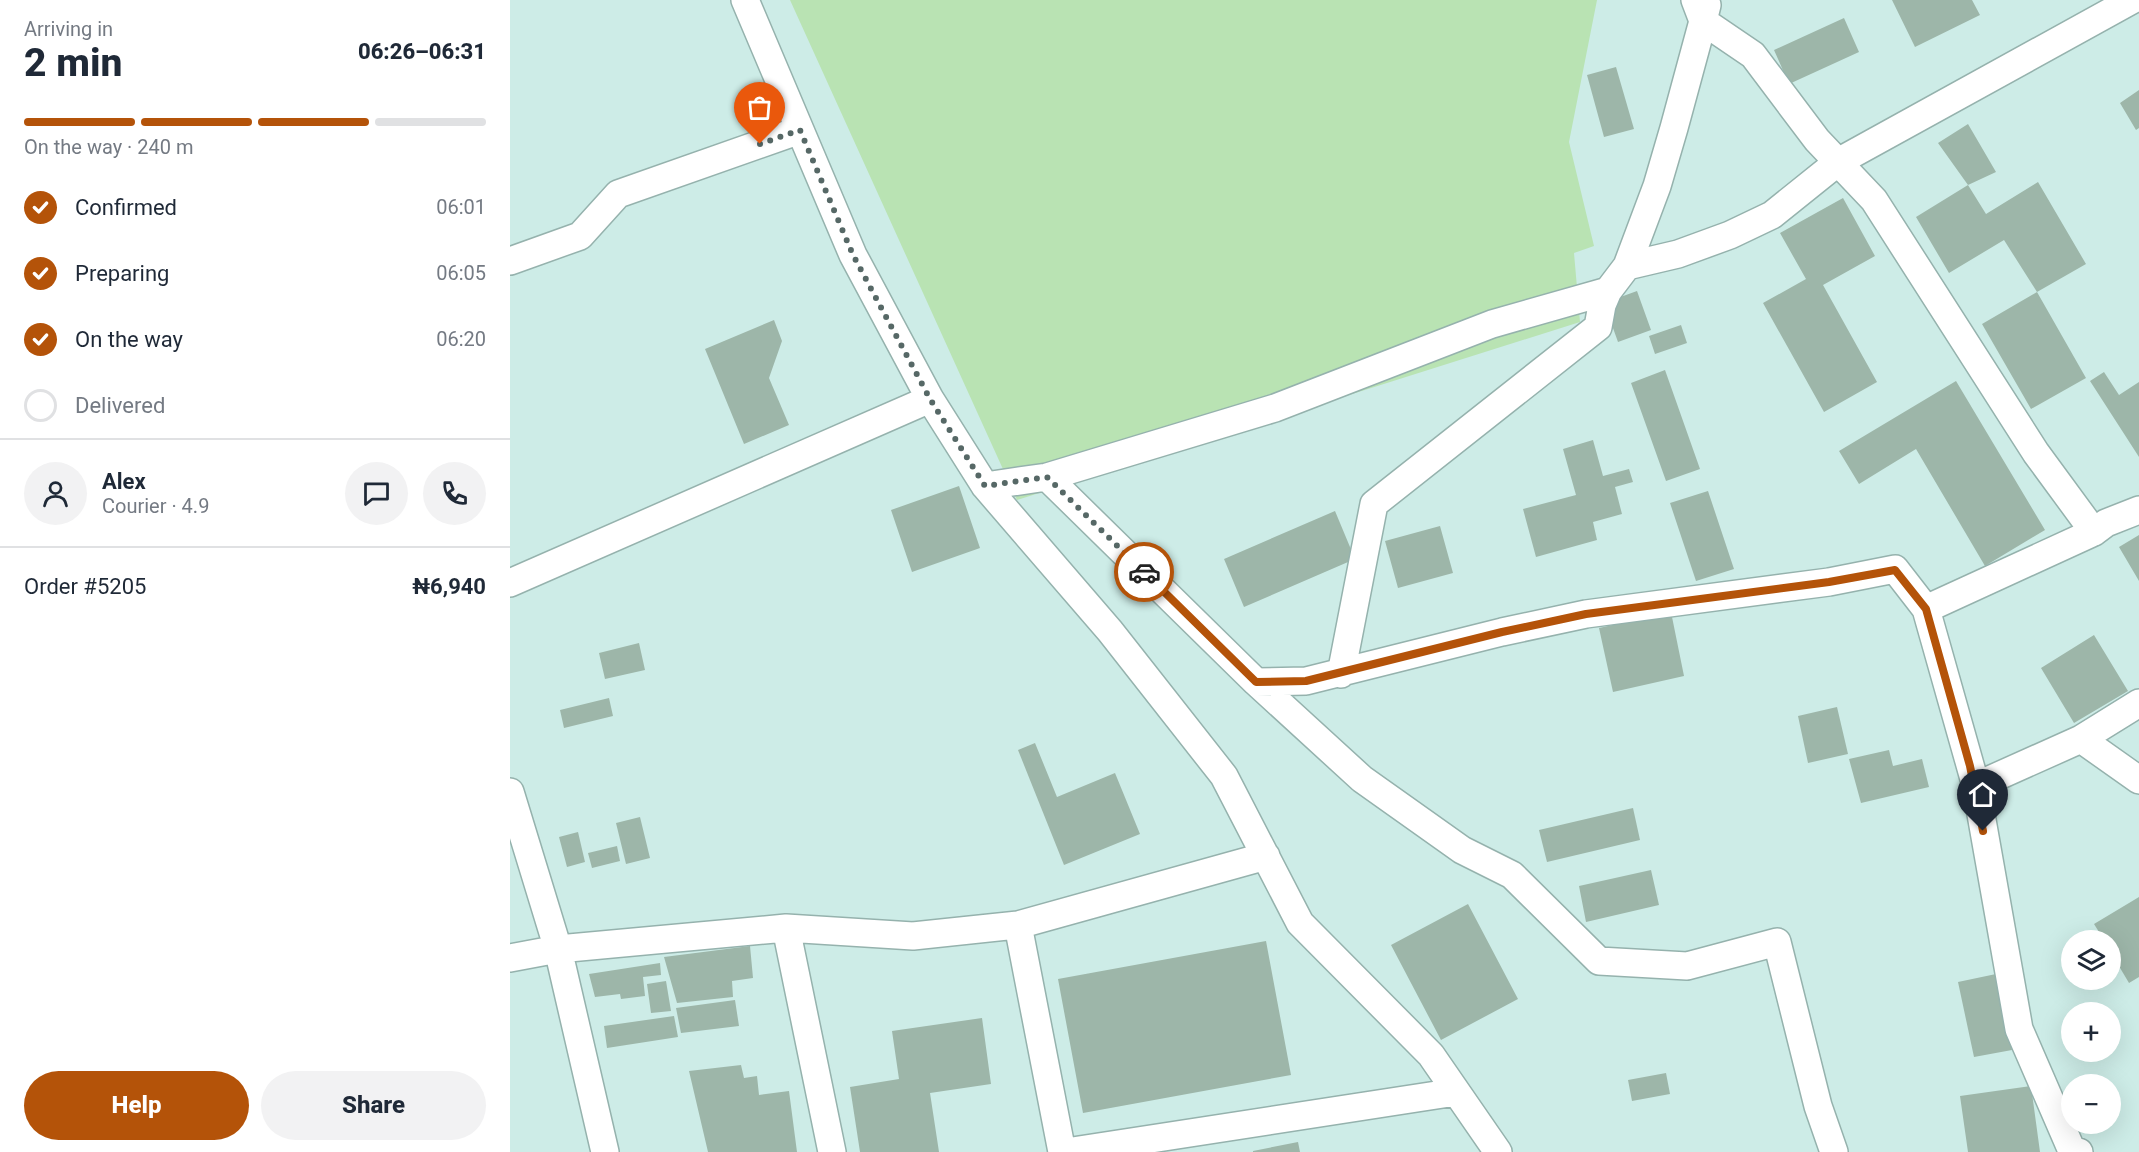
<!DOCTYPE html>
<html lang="en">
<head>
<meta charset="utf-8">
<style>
  body { margin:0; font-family:Roboto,sans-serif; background:#f2f2f3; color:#1f2937; height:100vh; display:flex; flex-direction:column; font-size:22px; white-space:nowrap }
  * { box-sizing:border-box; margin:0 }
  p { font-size:20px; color:#747a83 }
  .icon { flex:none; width:33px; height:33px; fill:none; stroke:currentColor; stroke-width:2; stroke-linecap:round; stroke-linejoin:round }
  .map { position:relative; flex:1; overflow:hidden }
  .drawer { display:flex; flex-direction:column; background:#fff; width:510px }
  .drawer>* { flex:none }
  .controls { position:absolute; left:1551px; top:930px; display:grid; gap:12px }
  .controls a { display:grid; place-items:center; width:60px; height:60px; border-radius:50%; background:#fff; box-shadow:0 6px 24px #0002; font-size:30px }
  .pin { position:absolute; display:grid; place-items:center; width:51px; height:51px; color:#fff; margin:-62px -26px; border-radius:50% 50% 50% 0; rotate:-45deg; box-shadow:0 0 6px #0007 }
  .pin .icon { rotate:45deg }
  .courier { position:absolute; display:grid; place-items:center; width:60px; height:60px; margin:-30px; border:4px solid #b45309; border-radius:50%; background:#fff; color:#222; box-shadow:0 2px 8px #0007 }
  .headline em { font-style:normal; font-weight:800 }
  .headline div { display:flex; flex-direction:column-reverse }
  .headline { display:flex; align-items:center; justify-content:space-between; height:102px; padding:0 24px }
  h1 { font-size:39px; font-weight:800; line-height:45px }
  .bar { display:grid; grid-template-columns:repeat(4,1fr); gap:9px 6px; align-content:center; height:72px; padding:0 24px }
  .bar i { height:8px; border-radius:4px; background:#e0e1e3 }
  .bar .on { background:#b45309 }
  .bar p { grid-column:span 4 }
  .line { display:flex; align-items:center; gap:15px; padding:0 24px; border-top:2px solid #e0e1e3 }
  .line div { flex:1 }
  .round { display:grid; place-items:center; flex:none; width:63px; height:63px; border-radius:32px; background:#f2f2f3 }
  ol { padding:0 24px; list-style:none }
  li { display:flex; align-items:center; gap:18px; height:66px }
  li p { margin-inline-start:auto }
  li .icon { padding:6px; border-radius:50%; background:#b45309; color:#fff; stroke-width:4 }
  li:last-child { color:#747a83 }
  li i { width:33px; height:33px; border:3px solid #e0e1e3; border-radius:50% }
  .primary-button { display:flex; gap:12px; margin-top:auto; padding:12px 24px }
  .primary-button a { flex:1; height:69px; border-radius:36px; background:#b45309; color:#fff; font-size:24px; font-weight:800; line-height:69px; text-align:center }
  .primary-button a+a { background:#f2f2f3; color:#1f2937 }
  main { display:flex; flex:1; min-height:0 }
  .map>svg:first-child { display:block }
</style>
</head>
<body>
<main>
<section class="drawer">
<div class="headline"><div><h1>2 min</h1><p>Arriving in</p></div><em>06:26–06:31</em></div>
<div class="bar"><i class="on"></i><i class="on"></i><i class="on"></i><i></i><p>On the way · 240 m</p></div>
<ol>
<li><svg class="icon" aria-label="check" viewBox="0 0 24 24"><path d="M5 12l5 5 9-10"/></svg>Confirmed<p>06:01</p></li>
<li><svg class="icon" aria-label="check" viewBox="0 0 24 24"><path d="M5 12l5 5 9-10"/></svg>Preparing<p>06:05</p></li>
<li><svg class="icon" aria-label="check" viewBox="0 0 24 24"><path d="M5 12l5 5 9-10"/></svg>On the way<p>06:20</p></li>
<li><i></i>Delivered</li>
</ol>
<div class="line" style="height:108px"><a class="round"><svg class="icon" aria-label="person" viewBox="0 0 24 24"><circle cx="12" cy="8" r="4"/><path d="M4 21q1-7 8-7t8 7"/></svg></a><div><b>Alex</b><p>Courier · 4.9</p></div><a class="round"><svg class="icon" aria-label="chat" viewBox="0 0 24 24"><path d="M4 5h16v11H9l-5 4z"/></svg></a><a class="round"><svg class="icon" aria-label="phone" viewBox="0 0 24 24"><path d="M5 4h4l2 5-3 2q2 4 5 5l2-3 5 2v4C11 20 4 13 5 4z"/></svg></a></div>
<div class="line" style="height:78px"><div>Order #5205</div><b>₦6,940</b></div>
<div class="primary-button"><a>Help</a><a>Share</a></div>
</section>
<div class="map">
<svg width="1629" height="1152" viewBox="0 0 1629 1152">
  <rect width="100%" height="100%" fill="#cdece7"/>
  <path fill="#b9e3b3" d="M280,0H1087L1059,142L1084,246L1064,253L1070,322L507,500Z"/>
  <path fill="#9db6a9" d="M1382,0H1462L1470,15L1405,47Z
    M1334,18L1349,52L1279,84L1264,50Z
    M1106,67L1124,129L1094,137L1077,75Z
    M1629,90V128L1626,130L1610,103Z
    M1458,124L1486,172L1458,185L1428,143Z
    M1528,182L1576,264L1527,292L1494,240L1439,273L1406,217L1458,185L1476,214Z
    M1333,198L1365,256L1313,285L1367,382L1314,412L1253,303L1296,279L1270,233Z
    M1127,291L1141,330L1108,342L1094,303Z
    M1527,292L1576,378L1521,409L1472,324Z
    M264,320L272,341L259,378L279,425L234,444L195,349Z
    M1171,325L1177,343L1145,354L1139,336Z
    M1155,370L1190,469L1156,481L1121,383Z
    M1594,372L1609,395L1629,382V457L1580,381Z
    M1446,381L1535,530L1475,566L1406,449L1349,484L1329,451Z
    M1083,440L1093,476L1119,469L1123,482L1105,487L1112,514L1083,522L1087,540L1026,557L1013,509L1066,495L1053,449Z
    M449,486L470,548L402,572L381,510Z
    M1198,491L1224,569L1186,581L1160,503Z
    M825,511L845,559L734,607L714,559Z
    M930,526L943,573L888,588L875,541Z
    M1629,535V581L1609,547Z
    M1161,612L1174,676L1103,692L1089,628Z
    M1584,635L1618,691L1564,723L1531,668Z
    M129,643L135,670L95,679L89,653Z
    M99,698L103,716L54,728L50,710Z
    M1327,707L1338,754L1298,763L1288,716Z
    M525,743L547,797L605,773L630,834L554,865L508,750Z
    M1379,750L1383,766L1412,759L1419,787L1351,803L1339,759Z
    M1123,808L1130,840L1037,862L1029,830Z
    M130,817L140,858L116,864L106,823Z
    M68,832L75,862L57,867L49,837Z
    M107,846L110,861L82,868L78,853Z
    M1141,870L1149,905L1076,922L1069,886Z
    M1629,897V977L1619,983L1600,951V940H1594L1584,924Z
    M958,904L1008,999L931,1040L881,945Z
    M756,941L781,1075L573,1113L548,979Z
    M240,946L243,978L222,981L223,997L167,1003L154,957Z
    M150,963L151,975L133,977L135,996L111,999L110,994L85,997L79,974Z
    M1486,974L1502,1050L1464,1057L1448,982Z
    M156,981L161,1011L141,1013L137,984Z
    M225,1000L229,1026L171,1033L166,1008Z
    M164,1016L168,1037L97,1048L94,1026Z
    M472,1018L481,1084L420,1093L429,1152H350L340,1087L389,1079L382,1031Z
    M231,1065L234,1078L247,1076L249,1095L279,1091L287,1152H198L179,1071Z
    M1156,1073L1160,1094L1122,1101L1118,1080Z
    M1521,1086L1530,1152H1458L1450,1096Z
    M788,1142L790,1152H743V1151Z"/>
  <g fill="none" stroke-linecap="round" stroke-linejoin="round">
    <g stroke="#95b2ad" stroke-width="30">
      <path id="street" d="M235,0L343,255L420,399L475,486L600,631L714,776L790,923L921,1055L988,1152
        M1197,5L1193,21L1243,55L1307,140L1364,200L1526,453L1584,532
        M0,261L70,236L108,194L290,130
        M1117,266L1168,254L1220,235L1262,215L1328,162L1622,0
        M537,477L746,682L852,779L952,850L1002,875L1089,961L1177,966L1267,942L1308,1106L1324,1152
        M475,486L537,477L765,408L982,324L1098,291
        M0,583L420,399
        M1416,609L1466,786
        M831,674L864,504L1088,327L1092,305L1098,291L1117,266L1147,186L1164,128L1193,21L1185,0
        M746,682L796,681L992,632L1076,614L1319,582L1385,569L1416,609L1584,532L1596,523L1629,510
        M1571,739L1629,703
        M0,792L48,949L95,1152
        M508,925L552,1152
        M276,928L322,1152
        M0,958L48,949L276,928L403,936L508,925L756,856
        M556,1152L946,1092
        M1569,1152L1562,1151L1509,1029L1466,786L1571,739L1629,780"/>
    </g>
    <use href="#street" stroke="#fff" stroke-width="27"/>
  </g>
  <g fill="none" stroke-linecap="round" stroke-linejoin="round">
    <path stroke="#566866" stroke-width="6" stroke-dasharray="0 10.8" d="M250,144L290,130L343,255L420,399L475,486L537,477L634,572"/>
    <path stroke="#b45309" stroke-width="8" d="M634,572L746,682L796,681L992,632L1076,614L1319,582L1385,570L1416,609L1460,766L1473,831"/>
  </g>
</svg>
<div class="controls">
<a><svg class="icon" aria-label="layers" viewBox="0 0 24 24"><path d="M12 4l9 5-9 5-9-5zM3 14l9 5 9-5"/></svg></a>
<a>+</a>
<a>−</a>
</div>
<div class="pin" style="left:250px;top:144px;background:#ea580c"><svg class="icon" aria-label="bag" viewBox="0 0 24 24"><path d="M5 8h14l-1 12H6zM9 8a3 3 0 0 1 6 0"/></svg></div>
<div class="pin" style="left:1473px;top:831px;background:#1f2937"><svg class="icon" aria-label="home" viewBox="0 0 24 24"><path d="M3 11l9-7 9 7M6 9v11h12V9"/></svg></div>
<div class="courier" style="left:634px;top:572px"><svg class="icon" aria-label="car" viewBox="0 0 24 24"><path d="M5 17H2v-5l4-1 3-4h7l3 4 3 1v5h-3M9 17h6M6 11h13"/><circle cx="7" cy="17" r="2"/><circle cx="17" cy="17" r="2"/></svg></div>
</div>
</main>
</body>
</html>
